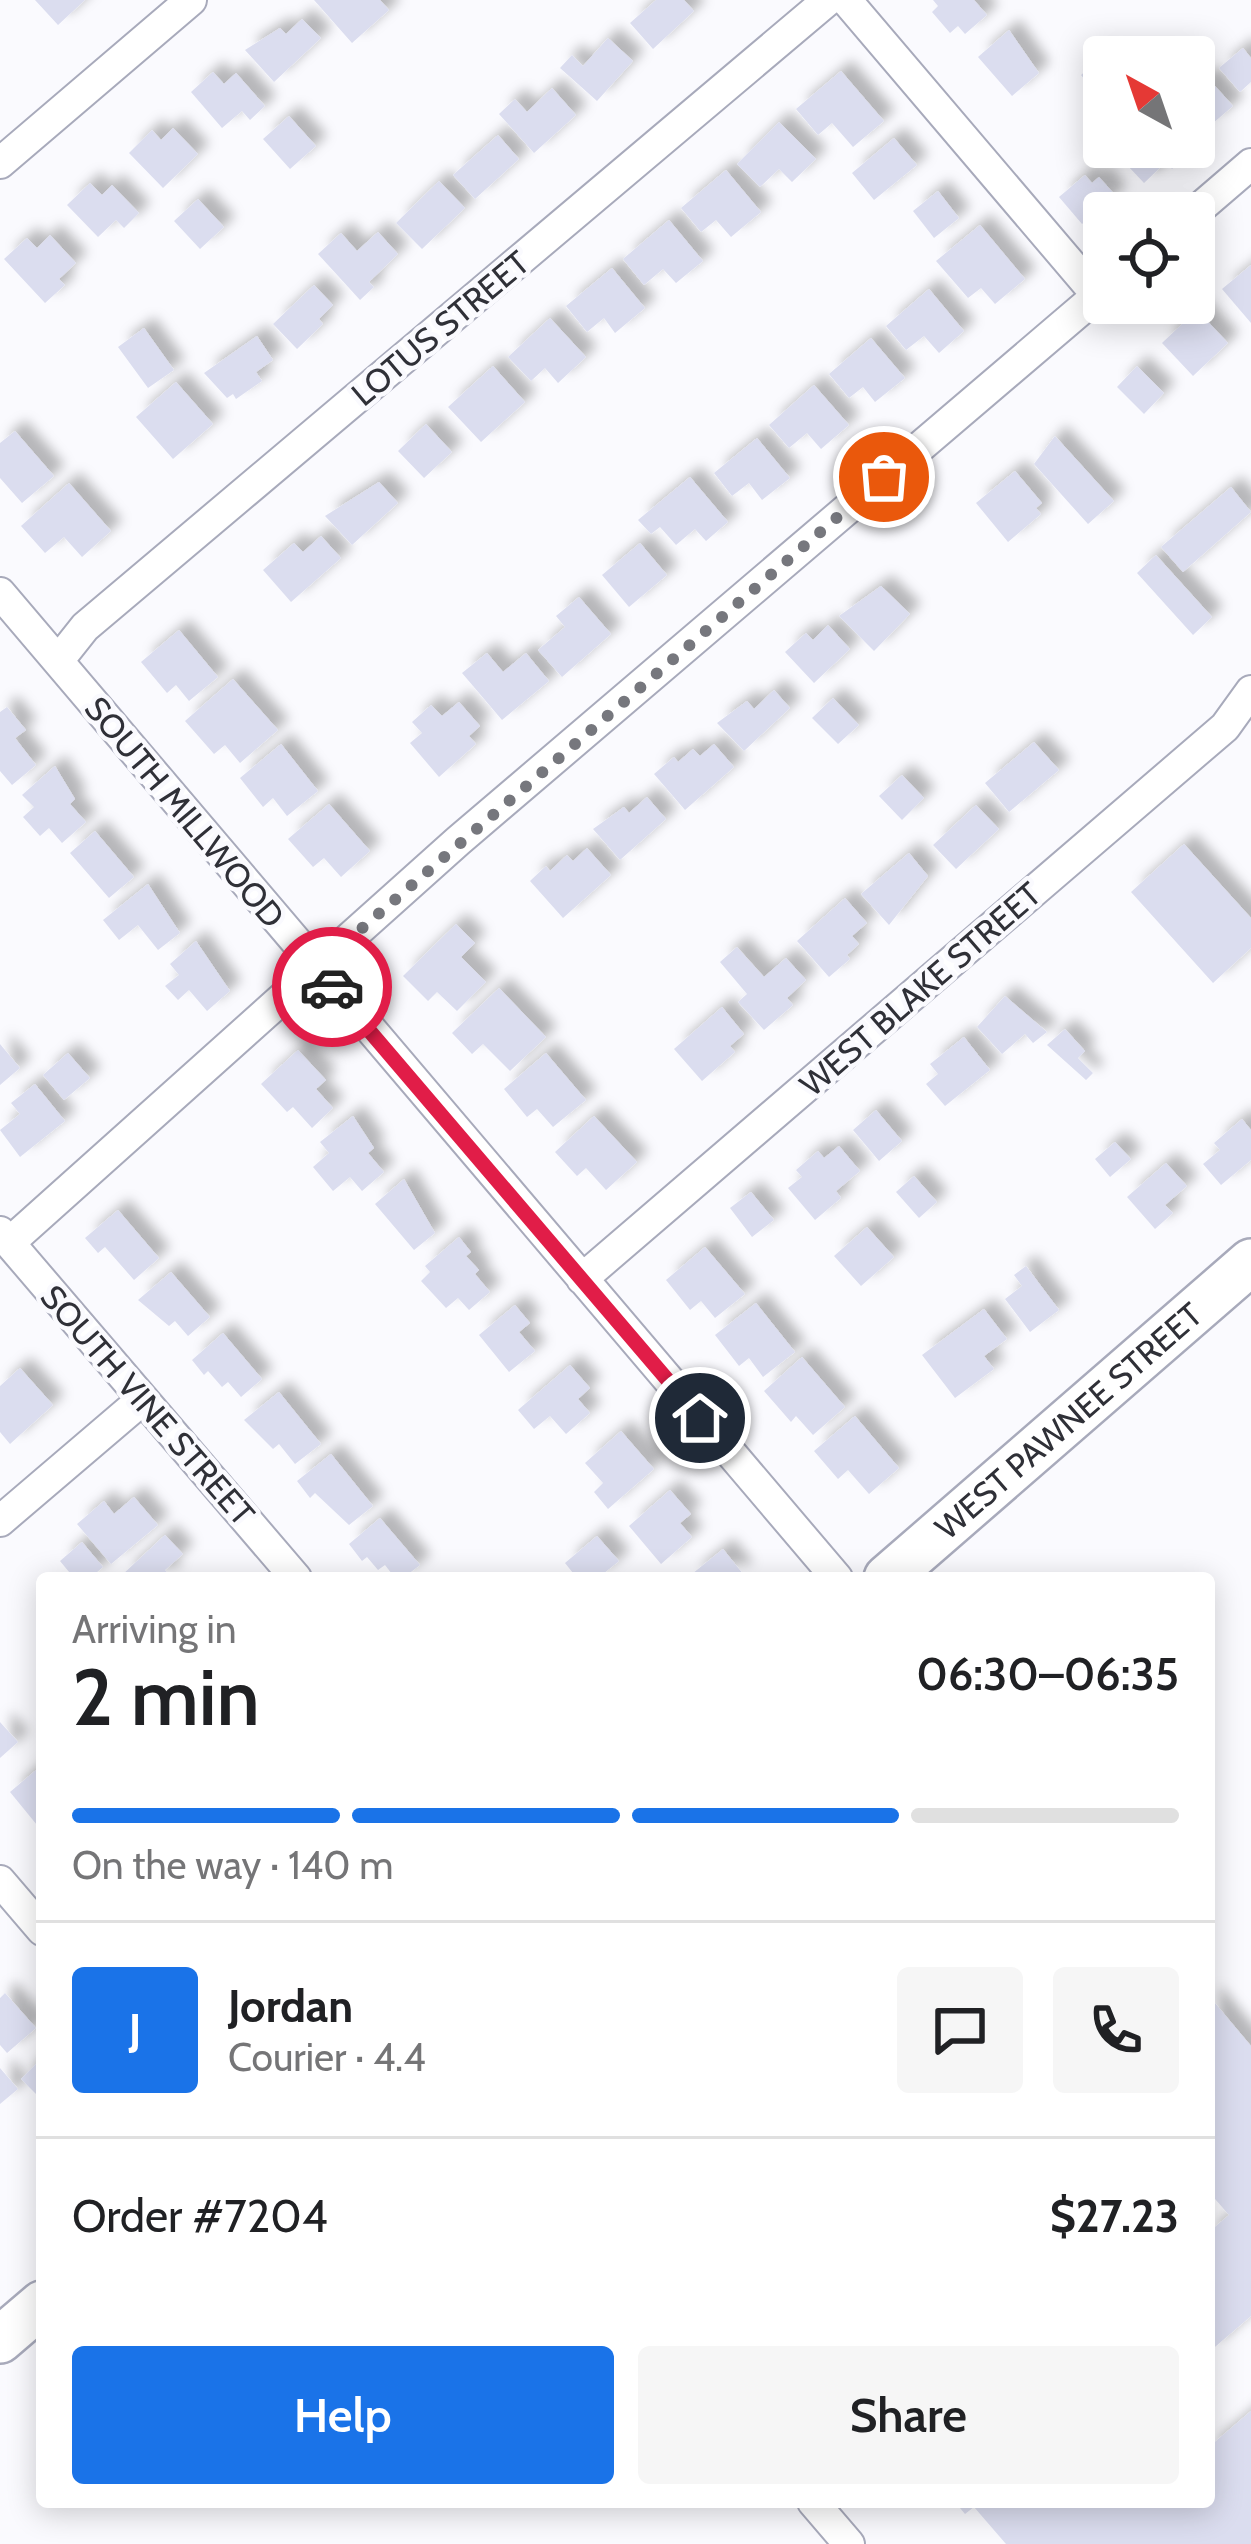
<!DOCTYPE html>
<html lang="en">
<head>
<meta charset="utf-8">
<style>
  body { margin:0; font-family:Cabin,sans-serif; background:#f6f6f6; color:#202124; height:100vh; display:flex; flex-direction:column; font-size:45px; white-space:nowrap }
  * { box-sizing:border-box; margin:0 }
  p { font-size:39px; color:#757577 }
  .icon { flex:none; width:66px; height:66px; fill:none; stroke:currentColor; stroke-width:2; stroke-linecap:round; stroke-linejoin:round }
  .map { position:relative; flex:1; overflow:hidden }
  .sheet { position:absolute; left:36px; top:1572px; width:1179px; height:936px; display:flex; flex-direction:column; background:#fff; border-radius:12px; box-shadow:0 6px 30px #0003 }
  .sheet>* { flex:none }
  .needle { width:78px; rotate:320deg }
  .fabs { position:absolute; left:1083px; top:36px; display:grid; gap:24px }
  .fabs a { display:grid; place-items:center; width:132px; height:132px; border-radius:12px; background:#fff; box-shadow:0 6px 30px #0003; font-size:60px }
  .pin { position:absolute; display:grid; place-items:center; width:102px; height:102px; color:#fff; margin:-51px; border:6px solid #fff; border-radius:50%; box-shadow:0 3px 12px #0007 }
  .courier { position:absolute; display:grid; place-items:center; width:120px; height:120px; margin:-60px; border:9px solid #e11d48; border-radius:50%; background:#fff; color:#222; box-shadow:0 3px 15px #0007 }
  .overview em { font-style:normal; font-weight:600 }
  .overview div { display:flex; flex-direction:column-reverse }
  .overview { display:flex; align-items:center; justify-content:space-between; height:204px; padding:0 36px }
  h1 { font-size:78px; font-weight:600; line-height:90px }
  .bar { display:grid; grid-template-columns:repeat(4,1fr); gap:18px 12px; align-content:center; height:144px; padding:0 36px }
  .bar i { height:15px; border-radius:9px; background:#e0e0e0 }
  .bar .on { background:#1a73e8 }
  .bar p { grid-column:span 4 }
  .line { display:flex; align-items:center; gap:30px; padding:0 36px; border-top:3px solid #e0e0e0 }
  .line div { flex:1 }
  .round { display:grid; place-items:center; flex:none; width:126px; height:126px; border-radius:12px; background:#f6f6f6 }
  .button { display:flex; gap:24px; margin-top:auto; padding:24px 36px }
  .button a { flex:1; height:138px; border-radius:12px; background:#1a73e8; color:#fff; font-size:48px; font-weight:600; line-height:138px; text-align:center }
  .button a+a { background:#f6f6f6; color:#202124 }
  .map>svg:first-child { display:block }
</style>
</head>
<body>
<div class="map">
<svg width="1251" height="2544" viewBox="0 0 1251 2544">
  <defs>
    <filter id="shadow"><feDropShadow dx="11" dy="-11" stdDeviation="6" flood-color="#0004"/></filter>
  </defs>
  <rect width="100%" height="100%" fill="#fafafe"/>
  <path fill="#dbddef" filter="url(#shadow)" d="M35,0H85L58,25Z
    M314,0H380L389,10L352,43Z
    M656,0H684L694,11L653,49L630,23Z
    M933,0H974L987,15L965,34L958,26L950,33L932,12L938,6Z
    M302,19L321,38L274,82L245,50L280,28L286,34Z
    M1009,30L1039,73L1012,96L978,57Z
    M608,38L633,61L597,101L560,68L572,55L583,66Z
    M1243,48L1251,58V82L1240,92L1219,68Z
    M1104,55V102L1081,75Z
    M841,71L884,121L853,147L832,123L818,135L796,109Z
    M213,72L224,84L236,73L265,106L250,120L242,111L222,128L191,92Z
    M1207,77L1233,106L1212,124L1208,119L1194,131V89Z
    M552,88L576,115L534,153L499,114L515,99L527,112Z
    M289,116L316,146L290,169L263,139Z
    M779,122L816,159L792,182L779,169L760,187L737,164Z
    M173,128L198,154L163,188L129,153L152,130L161,140Z
    M498,135L519,159L475,199L453,175Z
    M894,138L917,165L874,200L852,173Z
    M1110,147H1182L1188,153L1172,169L1166,162L1144,183Z
    M726,170L761,212L731,237L716,220L701,232L681,208Z
    M1085,175L1092,183L1099,177L1116,196L1082,224L1059,197Z
    M439,181L465,208L422,249L396,223Z
    M90,183L102,195L112,185L139,213L124,228L116,220L98,237L67,205Z
    M938,191L959,218L934,238L913,211Z
    M198,199L224,227L200,249L174,221Z
    M669,220L703,261L676,283L663,269L644,285L623,259Z
    M980,225L1025,279L995,304L981,288L968,298L936,261Z
    M378,232L398,254L369,282L374,287L360,300L318,254L341,233L357,251Z
    M50,235L76,263L59,279L65,285L45,303L4,259L27,238L37,248Z
    M1251,265V323L1222,289Z
    M612,268L645,308L615,333L604,318L587,332L566,306Z
    M314,285L333,305L319,319L323,324L297,349L273,324Z
    M929,289L964,331L939,353L924,336L906,350L886,326Z
    M1197,310L1228,343L1193,376L1162,343Z
    M550,318L586,357L558,383L545,368L531,381L508,357Z
    M144,328L174,370L148,388L118,347Z
    M257,336L273,360L256,372L262,381L236,399L233,394L227,398L204,373Z
    M871,338L905,378L875,402L863,387L849,398L829,374Z
    M493,366L525,402L481,442L448,407Z
    M1137,366L1164,393L1144,414L1117,387Z
    M176,382L213,424L173,459L136,417Z
    M814,385L849,425L821,449L807,433L789,448L769,425Z
    M426,424L452,452L424,478L398,451Z
    M15,431L54,476L22,503L0,478V443Z
    M1055,436L1114,501L1088,524L1034,464Z
    M757,438L790,478L762,500L749,483L732,496L714,473Z
    M1015,471L1042,503L1036,508L1041,514L1008,542L976,503Z
    M690,477L728,522L706,541L695,529L676,545L660,527L651,534L638,520Z
    M379,482L398,503L352,545L325,516Z
    M69,483L111,531L82,557L64,537L45,553L21,526Z
    M1231,487L1251,512L1183,572L1161,547Z
    M321,536L341,558L291,602L263,570L294,543L303,552Z
    M640,543L667,575L629,607L602,575Z
    M1156,555L1212,617L1193,635L1137,573Z
    M881,586L910,614L874,651L839,616Z
    M579,597L611,634L562,677L538,650L565,627L556,616Z
    M828,625L850,649L814,683L785,652L806,633L813,640Z
    M179,630L218,677L189,701L176,685L167,693L141,662Z
    M487,653L503,672L526,653L549,681L502,720L462,673Z
    M233,679L278,730L240,763L225,745L214,754L185,721Z
    M774,690L790,708L744,751L717,723L747,701L754,709Z
    M833,698L859,725L838,744L812,718Z
    M459,702L480,726L469,736L476,744L439,777L410,743L422,733L412,722L431,705L442,716Z
    M7,707L26,730L15,738L36,765L12,785L0,771V712Z
    M1034,742L1059,770L1009,812L985,783Z
    M281,744L318,791L287,816L273,798L263,807L240,778Z
    M714,744L734,767L685,810L654,774L674,757L678,762L693,749L700,756Z
    M55,766L75,799L70,804L86,822L62,843L49,828L40,836L23,817L34,807L22,795Z
    M902,775L924,798L902,820L879,796Z
    M647,797L666,819L620,860L593,829L624,807L629,813Z
    M329,804L370,851L341,877L324,858L313,867L288,839Z
    M976,805L999,829L956,869L933,845Z
    M95,831L134,877L109,898L70,853Z
    M1184,844L1251,918V948L1213,983L1131,892Z
    M587,848L611,875L563,918L530,881L546,866L550,871L567,855L573,861Z
    M909,853L928,876L889,925L861,894Z
    M148,884L180,933L158,950L138,925L119,940L103,920Z
    M845,898L867,923L852,936L859,944L847,955L850,959L829,977L797,941Z
    M456,924L475,943L461,957L486,982L457,1011L437,992L428,1001L403,976Z
    M196,941L230,991L207,1011L189,990L178,1000L165,986L179,975L170,964Z
    M737,947L764,977L786,958L806,980L787,998L793,1005L764,1030L738,1002L747,994L720,962Z
    M499,988L546,1037L510,1071L483,1044L472,1054L452,1033Z
    M1005,996L1047,1032L1033,1043L1025,1034L1002,1054L977,1027Z
    M722,1007L744,1034L730,1046L735,1052L702,1081L674,1049Z
    M1065,1029L1085,1051L1078,1058L1093,1073L1086,1080L1047,1045Z
    M964,1037L990,1070L945,1106L926,1084L938,1074L930,1064Z
    M0,1044L20,1068L0,1085Z
    M298,1050L326,1080L316,1089L333,1108L312,1128L293,1107L287,1112L261,1084Z
    M68,1053L90,1078L64,1100L43,1075Z
    M546,1053L586,1100L553,1127L537,1109L527,1117L504,1089Z
    M35,1084L65,1121L20,1157L0,1130L20,1114L11,1103Z
    M876,1110L902,1141L879,1161L853,1130Z
    M353,1116L374,1148L368,1153L384,1172L362,1191L350,1177L333,1191L313,1167L329,1153L320,1142Z
    M594,1116L637,1162L606,1190L586,1168L577,1176L555,1152Z
    M1242,1119L1251,1130V1160L1221,1185L1203,1164L1220,1150L1214,1143Z
    M1115,1142L1131,1159L1110,1177L1095,1159Z
    M839,1146L860,1171L836,1191L841,1198L815,1220L788,1188L802,1177L796,1170L818,1151L824,1158Z
    M1166,1163L1187,1186L1165,1205L1173,1213L1155,1229L1127,1197Z
    M914,1176L937,1202L919,1218L896,1192Z
    M404,1179L435,1233L414,1250L375,1204Z
    M751,1192L774,1220L752,1237L730,1208Z
    M118,1210L159,1258L134,1280L105,1247L98,1253L85,1238Z
    M867,1227L894,1257L861,1286L834,1256Z
    M459,1237L471,1252L466,1256L479,1270L475,1274L490,1292L469,1310L458,1298L446,1308L421,1281L430,1272L425,1266Z
    M705,1247L745,1294L715,1318L701,1301L690,1310L666,1280Z
    M1026,1266L1059,1310L1030,1332L1005,1299L1022,1286L1014,1275Z
    M171,1272L210,1317L188,1336L175,1321L169,1326L138,1300Z
    M756,1303L795,1352L763,1377L749,1358L739,1366L715,1335Z
    M515,1305L530,1323L519,1332L535,1351L509,1372L479,1335Z
    M984,1309L1007,1339L984,1356L994,1369L955,1398L922,1355Z
    M223,1333L262,1379L241,1397L228,1382L222,1387L208,1371L204,1375L192,1360Z
    M802,1357L845,1407L813,1435L796,1416L791,1422L764,1391Z
    M570,1365L590,1388L578,1399L590,1413L566,1434L550,1416L534,1429L518,1410Z
    M20,1368L53,1405L10,1444L0,1432V1386Z
    M279,1392L321,1444L295,1464L279,1444L273,1449L244,1420Z
    M855,1416L899,1468L869,1494L848,1470L838,1479L814,1451Z
    M621,1431L654,1469L608,1509L594,1492L603,1483L585,1463Z
    M331,1454L373,1506L349,1525L315,1493L310,1498L297,1481Z
    M670,1490L691,1514L680,1523L692,1537L661,1564L629,1526Z
    M134,1497L158,1525L111,1564L77,1524L104,1501L114,1514Z
    M380,1518L420,1565L403,1578H395L385,1565L378,1570L367,1557L362,1561L349,1544Z
    M165,1535L183,1554L165,1570L172,1578H125L122,1575Z
    M597,1536L619,1561L598,1578H577L565,1563Z
    M82,1542L103,1567L90,1578H74L60,1561Z
    M723,1549L743,1574L687,1578Z
    M0,1722L18,1742L0,1758Z
    M42,1765V1821L37,1825L10,1792Z
    M5,1993L36,2028L7,2053L0,2045V1998Z
    M1209,1996L1251,2046V2316L1209,2352V2232L1229,2215L1209,2192Z
    M42,2058V2100L21,2079Z
    M0,2068L18,2089L0,2104Z
    M1251,2411V2544H1006L974,2507L965,2514L955,2502H1209V2447Z"/>
  <g fill="none" stroke-linecap="round" stroke-linejoin="round">
    <g stroke="#a8aabb" stroke-width="34">
      <path id="minor" d="M846,0L1097,295
        M0,163L191,0
        M1194,213L1251,164
        M0,593L837,1578
        M58,661L85,627L828,0
        M0,1232L296,1578
        M9,1243L458,841L1104,290
        M582,1279L1225,727L1251,691
        M0,1521L143,1399
        M0,1881L42,1930
        M813,2502L849,2544"/>
    </g>
    <g stroke="#a8aabb" stroke-width="50">
      <g id="secondary">
        <path id="s1" d="M887,1578L1251,1262"/>
        <path d="M0,2340L42,2304"/>
      </g>
    </g>
    <use href="#minor" stroke="#fff" stroke-width="30"/>
    <use href="#secondary" stroke="#fff" stroke-width="45"/>
  </g>
  <g fill="none" stroke-linecap="round" stroke-linejoin="round">
    <path stroke="#76777d" stroke-width="12" stroke-dasharray="0 21.6" d="M332,987L316,968L884,477"/>
    <path stroke="#e11d48" stroke-width="15" d="M332,987L700,1418"/>
  </g>
  <g text-anchor="middle" stroke-width="9" stroke-linejoin="round" paint-order="stroke">
    <g font-size="33" fill="#2f3037" stroke="#fafafe">
      <text transform="translate(440 328) rotate(-40)" y="12">LOTUS STREET</text>
      <text transform="translate(185 812) rotate(50)" y="12">SOUTH MILLWOOD</text>
      <text transform="translate(920 989) rotate(-41)" y="12">WEST BLAKE STREET</text>
      <text transform="translate(148 1405) rotate(49)" y="12">SOUTH VINE STREET</text>
      <text dy="12" stroke="none"><textPath href="#s1" startOffset="240">WEST PAWNEE STREET</textPath></text>
    </g>
  </g>
</svg>
<div class="fabs">
<a><svg class="needle" viewBox="-14 -14 28 28"><path d="M0-13l5 13h-10z" fill="#e53935"/><path d="M0 13l5-13h-10z" fill="#757577"/></svg></a>
<a><svg class="icon" aria-label="locate" viewBox="0 0 24 24"><circle cx="12" cy="12" r="6"/><path d="M12 2v4M12 18v4M2 12h4M18 12h4"/></svg></a>
</div>
<div class="pin" style="left:884px;top:477px;background:#ea580c"><svg class="icon" aria-label="bag" viewBox="0 0 24 24"><path d="M5 8h14l-1 12H6zM9 8a3 3 0 0 1 6 0"/></svg></div>
<div class="pin" style="left:700px;top:1418px;background:#1f2937"><svg class="icon" aria-label="home" viewBox="0 0 24 24"><path d="M3 11l9-7 9 7M6 9v11h12V9"/></svg></div>
<div class="courier" style="left:332px;top:987px"><svg class="icon" aria-label="car" viewBox="0 0 24 24"><path d="M5 17H2v-5l4-1 3-4h7l3 4 3 1v5h-3M9 17h6M6 11h13"/><circle cx="7" cy="17" r="2"/><circle cx="17" cy="17" r="2"/></svg></div>
<section class="sheet">
<div class="overview"><div><h1>2 min</h1><p>Arriving in</p></div><em>06:30–06:35</em></div>
<div class="bar"><i class="on"></i><i class="on"></i><i class="on"></i><i></i><p>On the way · 140 m</p></div>
<div class="line" style="height:216px"><b class="round" style="background:#1a73e8;color:#fff">J</b><div><b>Jordan</b><p>Courier · 4.4</p></div><a class="round"><svg class="icon" aria-label="chat" viewBox="0 0 24 24"><path d="M4 5h16v11H9l-5 4z"/></svg></a><a class="round"><svg class="icon" aria-label="phone" viewBox="0 0 24 24"><path d="M5 4h4l2 5-3 2q2 4 5 5l2-3 5 2v4C11 20 4 13 5 4z"/></svg></a></div>
<div class="line" style="height:156px"><div>Order #7204</div><b>$27.23</b></div>
<div class="button"><a>Help</a><a>Share</a></div>
</section>
</div>
</body>
</html>
